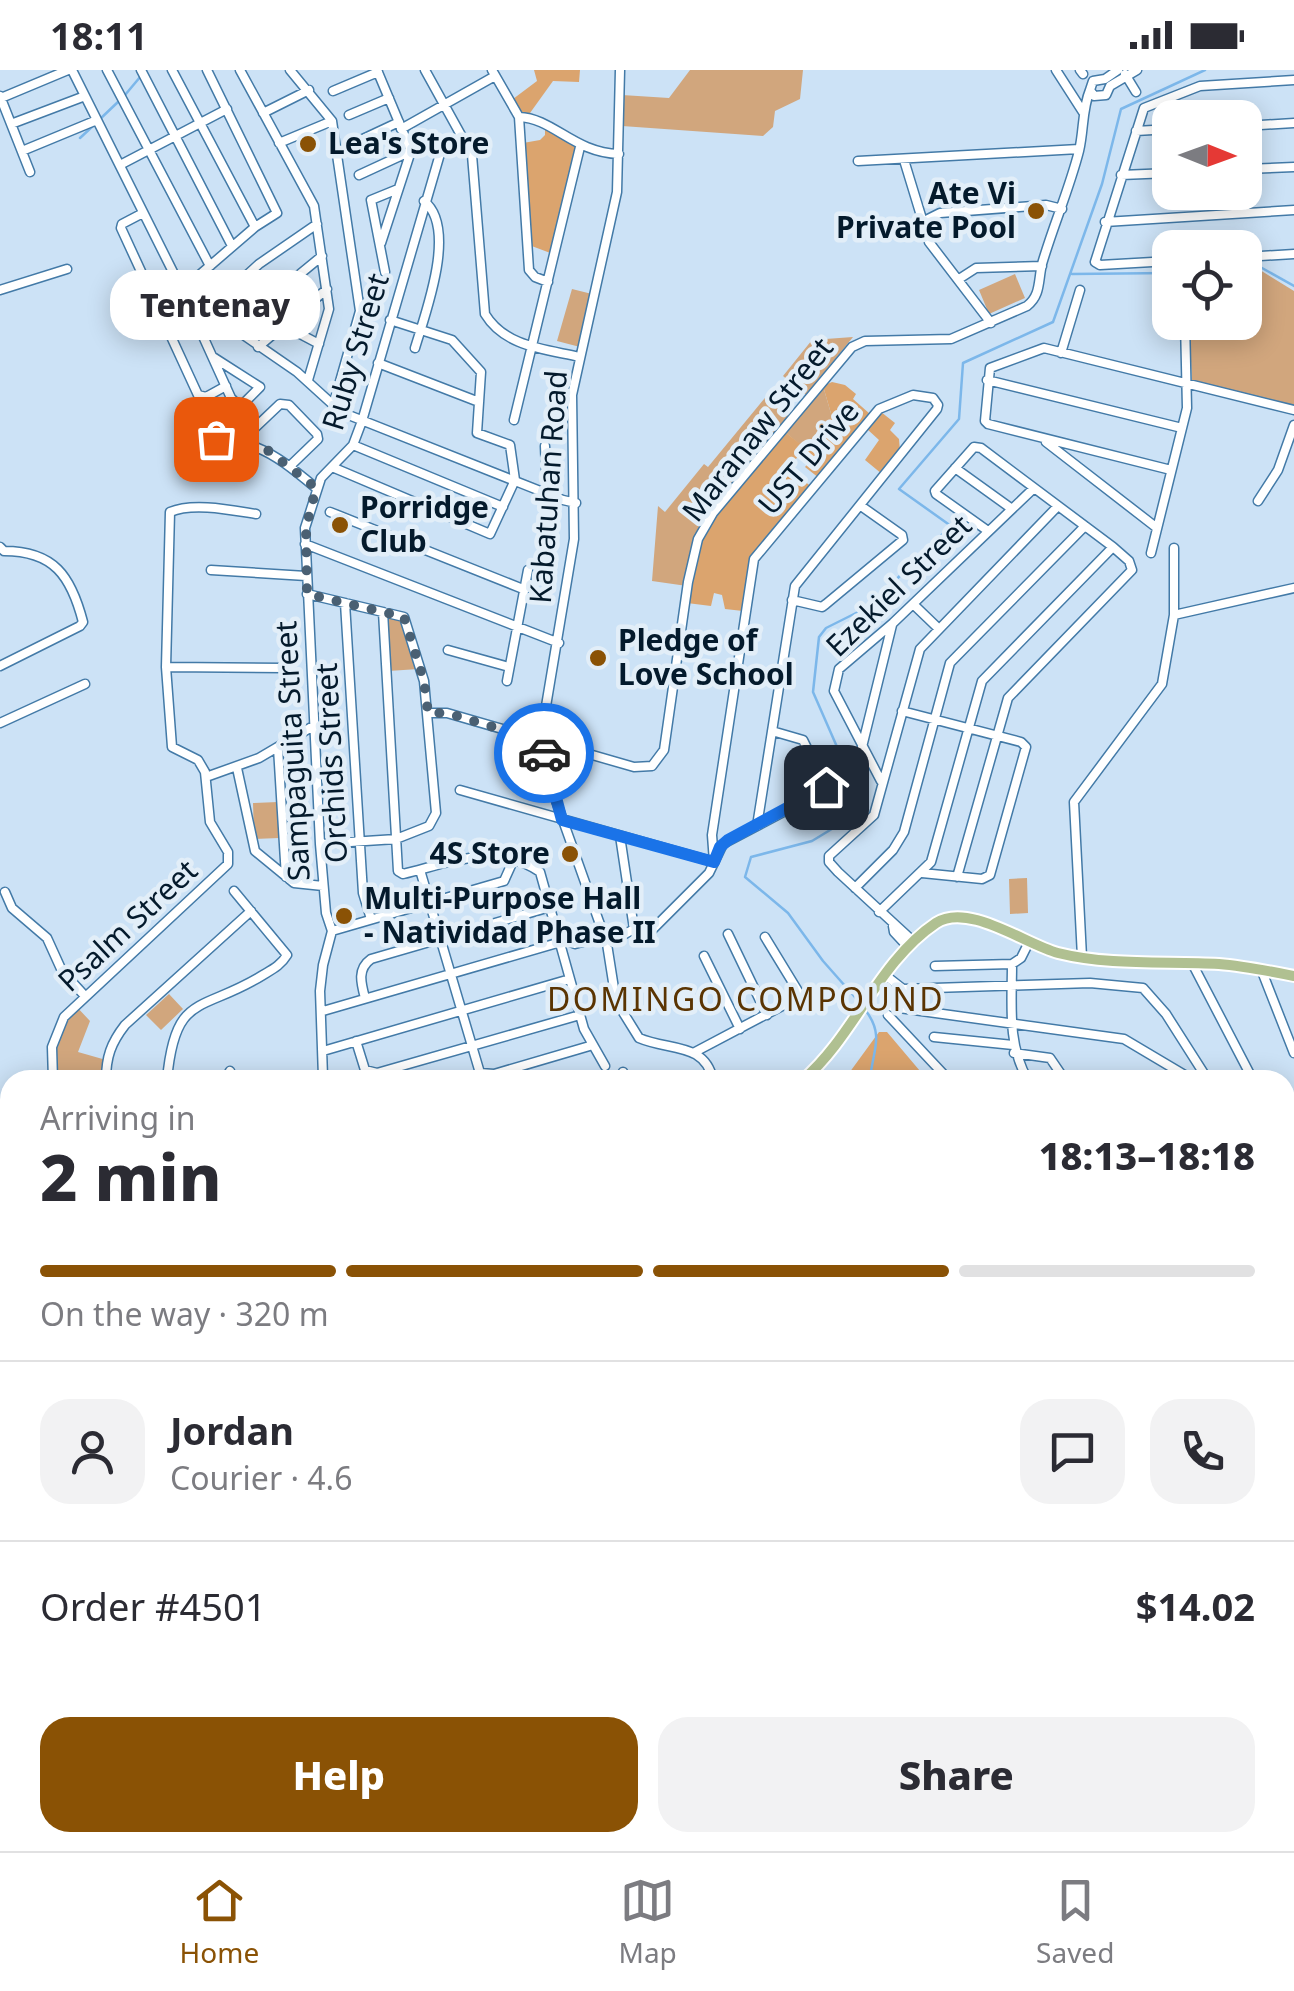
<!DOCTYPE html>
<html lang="en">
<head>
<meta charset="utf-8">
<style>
  body { margin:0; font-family:"Noto Sans",sans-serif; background:#f2f2f3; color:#2b2b33; height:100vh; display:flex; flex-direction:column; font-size:38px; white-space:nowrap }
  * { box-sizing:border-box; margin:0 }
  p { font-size:32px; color:#7c7c81 }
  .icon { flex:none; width:55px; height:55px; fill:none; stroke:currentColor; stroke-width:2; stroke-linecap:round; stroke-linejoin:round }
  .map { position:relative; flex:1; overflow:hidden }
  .drawer { position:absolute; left:0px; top:1000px; width:1295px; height:782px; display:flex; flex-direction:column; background:#fff; border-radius:30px 30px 0 0; box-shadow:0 5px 25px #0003 }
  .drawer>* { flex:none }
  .needle { width:65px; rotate:91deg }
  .fabs { position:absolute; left:1152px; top:30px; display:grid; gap:20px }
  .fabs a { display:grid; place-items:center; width:110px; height:110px; border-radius:20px; background:#fff; box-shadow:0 5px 25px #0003; font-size:50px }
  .pin { position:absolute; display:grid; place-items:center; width:85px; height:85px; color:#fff; margin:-42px; border-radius:20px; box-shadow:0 5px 15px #0006 }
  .courier { position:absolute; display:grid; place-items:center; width:100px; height:100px; margin:-50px; border:8px solid #1a73e8; border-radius:50%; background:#fff; color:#222; box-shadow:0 2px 12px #0007 }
  .bubble { position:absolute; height:70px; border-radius:30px; background:#fff; box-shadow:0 5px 25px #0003; font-size:32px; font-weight:800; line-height:70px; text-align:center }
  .head em { font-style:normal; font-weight:800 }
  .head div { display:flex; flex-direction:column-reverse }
  .head { display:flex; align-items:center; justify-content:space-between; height:170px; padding:0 40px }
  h1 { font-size:65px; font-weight:800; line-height:75px }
  .bar { display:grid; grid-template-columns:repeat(4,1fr); gap:15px 10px; align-content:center; height:120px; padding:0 40px }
  .bar i { height:12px; border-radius:8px; background:#e1e1e2 }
  .bar .active { background:#8a5205 }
  .bar p { grid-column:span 4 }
  .line { display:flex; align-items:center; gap:25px; padding:0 40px; border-top:2px solid #e1e1e2 }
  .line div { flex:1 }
  .round { display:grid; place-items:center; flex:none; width:105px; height:105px; border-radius:30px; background:#f2f2f3 }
  .cta { display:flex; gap:20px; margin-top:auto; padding:20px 40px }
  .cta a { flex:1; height:115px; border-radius:30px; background:#8a5205; color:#fff; font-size:40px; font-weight:800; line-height:115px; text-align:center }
  .cta a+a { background:#f2f2f3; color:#2b2b33 }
  .status { display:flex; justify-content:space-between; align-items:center; height:70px; padding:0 50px; background:#fff; direction:ltr }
  .status svg { height:28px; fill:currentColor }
  .tabs { display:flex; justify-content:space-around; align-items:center; height:140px; border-top:2px solid #e1e1e2; background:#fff; font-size:28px; color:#7c7c81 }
  .tabs a { display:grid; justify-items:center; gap:5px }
  .tabs .active { color:#8a5205 }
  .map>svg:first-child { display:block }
</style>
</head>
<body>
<div class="status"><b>18:11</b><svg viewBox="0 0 49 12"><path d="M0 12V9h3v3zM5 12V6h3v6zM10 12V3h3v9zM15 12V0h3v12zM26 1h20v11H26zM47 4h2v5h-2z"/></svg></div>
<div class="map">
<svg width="1294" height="1781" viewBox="0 0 1294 1781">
  <rect width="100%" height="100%" fill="#cce2f6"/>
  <path fill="#d1a67d" d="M690,0H803L800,29L775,41L773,57L763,66L622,56V25L669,28Z
    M1260,200L1294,221V335L1192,310L1189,253L1245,252V202Z
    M1015,204L1025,228L989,244L979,220Z
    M572,219L592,224L580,277L557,271Z
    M853,267L806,325L783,306L812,270Z
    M823,316L832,347L823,362L804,378L785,362Z
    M769,323L796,344L687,516L652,511L658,436L665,442L704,394L708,397Z
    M384,543L403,548L419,599L388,601Z
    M278,732L279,768L254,769L253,733Z
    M1027,808L1028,843L1010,844L1009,809Z
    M169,924L183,939L161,960L146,945Z
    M75,935L90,951L78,982L106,990V1010H53L55,963Z
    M814,1773H919L914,1778L918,1781H806Z"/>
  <path fill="#dba46e" d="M534,0H580L579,12L553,11L530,43H521L513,29L537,11Z
    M545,58L578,78L553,184L529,175L523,73L540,70L545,65Z
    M832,312L845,315L856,324L853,329L870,344L819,408L805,397L813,388L803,380L785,403L799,416L804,411L812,417L752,489L743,541L725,539L722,525L714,523L711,536L687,533L700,469L715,443L785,362L804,377L823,362L832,347L823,316Z
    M881,342L895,353L890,360L899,369L900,381L882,404L865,390L879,370L867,359Z
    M879,962H887L920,1001L915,1010H844Z
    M730,1773V1772L814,1773L806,1781H728Z"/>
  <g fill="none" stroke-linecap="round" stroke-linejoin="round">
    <path stroke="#7cb7ea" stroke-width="2.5" d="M125,25L146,0
      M99,50L119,31
      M80,68L94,55
      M1245,198H1262L1294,216
      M1072,204L1170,203
      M861,934L823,891L788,843L745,807L751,787L812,771L840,754L849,736L848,702L813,622L819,567L826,558L868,537L951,456L899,419L959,349L963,293L1053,252L1102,114L1121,39L1205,0
      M866,941C885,966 872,982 870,1010"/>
    <g stroke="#437aa7" stroke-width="11">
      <path id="minor" d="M72,0L182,220L231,328L240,337L260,317L213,287
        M107,0L210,196
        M141,0L232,176
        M172,0L255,157
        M240,0L314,136L329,239L308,310
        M290,0L332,51L360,241L333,336
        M377,0L411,81L381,173
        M425,0L472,85L485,244C505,277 545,279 580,287
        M492,0L519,47C553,48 574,83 619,84
        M620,0L617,122L572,325L574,469L542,660L550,714L607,874L616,931L639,968C669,981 705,972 713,1010
        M1056,0L1083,42
        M1080,0L1083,4
        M1118,0L1105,9L1093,11L1090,20L1094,26L1106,25L1110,16L1137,0
        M1125,4L1136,22
        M333,21L378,2
        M0,26L30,102
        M1,28L68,0
        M263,43L309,20
        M349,45L389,28
        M519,47L529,200L535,207L548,212
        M11,54L85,26
        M1245,56L1294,53
        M401,59L495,6
        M1136,61L1170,59
        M279,73L332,51
        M352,74L399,52
        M22,81L97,50
        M440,84L362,351L353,375L321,408L305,458L320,774L326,843L332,861L504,811L513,791
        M904,90L929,172L991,253
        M858,91L1079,79
        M120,95L227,39
        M1245,99L1294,97
        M359,105L411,81
        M1121,105L1170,103
        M143,143L122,154L121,158L198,325L206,327L226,316
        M922,152L940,143L1046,135L1062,139
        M1105,152L1294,140
        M1245,187L1294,184
        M1170,191L1100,195L1095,192L1144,38L1200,16L1294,10
        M385,202L371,130L398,119
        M201,205L216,246L297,302L341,342L563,430L576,433
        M959,209L976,198L1042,196
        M0,220L67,199
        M182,220L255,157L277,143L207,0
        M212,237L259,194L317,154
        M283,255L319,274
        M233,259L322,186
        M258,277L327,219
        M415,278C425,244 458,158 424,131
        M1061,283L1080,220
        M378,293L479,332
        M987,310L1182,358
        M514,350L580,77
        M186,371C250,366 268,378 316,418
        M240,372L280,334L289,335L317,364L318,369L290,396
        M1046,372L1157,458
        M353,375L503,437
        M545,376L547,423
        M332,397L490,464L515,410L510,375L477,363L481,302L452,270L390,250
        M955,398L1012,439
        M1171,400L988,354L985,351L990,298L1044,278L1294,340
        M1258,431L1278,400L1294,355
        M330,442L523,519
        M305,474L559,573
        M0,477L4,481C54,481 71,506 83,552L80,556L0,596
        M1151,483L1187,338L1185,252
        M211,500L306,506
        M307,524L404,547L424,611L436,743L429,756L396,769L320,774
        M792,530L822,537L826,534L903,470L902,465L861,436
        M345,533L363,823L371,849
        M913,534L939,559
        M383,542L398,801L403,804C449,793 496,772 540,802L584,959L605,996
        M1174,545L1294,518
        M448,580L509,597
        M166,597L285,598
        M507,611L528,500
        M902,641L1021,672L1026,677L990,805L982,809L922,803
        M428,643H447L634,697L652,696L664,680L688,512L698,469L713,443L852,277L865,271L951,269L1027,236C1041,225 1038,211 1042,194C1053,156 1069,120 1079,81C1084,60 1082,39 1090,20
        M0,653L85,614
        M862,677L892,555
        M278,678L286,807
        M237,698L255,781L294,813L323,816
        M206,707L259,688L315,655
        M881,711L834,621L839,599L893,553L1034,418
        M460,720L714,792
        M620,766L634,859
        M714,792L712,765L754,489L879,339L913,325L933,328L938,335L937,339L795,516L757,756
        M420,800L480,1003L494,1004L593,975
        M957,807L1008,628L1132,500L1129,491L1113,477L981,378L974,377L935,421L936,424L988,461
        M855,818L893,780L904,762L950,593L1085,456
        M5,822L12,838L47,868L62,901L84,925
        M879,842L931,792L982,611L1113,477
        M893,856L894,862L908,877
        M728,864L767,945
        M570,872L575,874L604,866
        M914,872L838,802L829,792V786L874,745L920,579L1058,436
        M607,874L634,859L648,864L709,803L723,774L825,720V715L803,670L772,661
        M704,886L740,959
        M1082,887L1074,732L1162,614L1174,545V478
        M1192,893L1253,1010
        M1012,894C1012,934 1007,975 1028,1010
        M935,896L1012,894L1021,888L1029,872
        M1261,899L1294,983
        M885,905L903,919L1090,913L1143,918L1166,944L1208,1010
        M365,928C361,913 357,899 371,889L550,837
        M892,937L1124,969L1193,1010
        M323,941L602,860
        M888,945L949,1010
        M934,967L1013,975
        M356,971L365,1000L377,1003L580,945
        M323,981L570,909
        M695,982L801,926L765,867
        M1014,983L1050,988L1065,1010
        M323,1007L320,921L323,895L332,861
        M53,1010L52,977L64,947L228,794V782L210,752L205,702L198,690L172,677L166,597L170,442C193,432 231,440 256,444
        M106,1010C106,987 111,973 125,955L251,841
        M167,1010C175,921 202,943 263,905C273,899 281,895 287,885L234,821
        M225,1010L230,1001
        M623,1010V1002
        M1285,1156L1294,1169
        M0,1172L10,1161
        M1285,1221L1294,1215
        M1285,1235L1294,1248
        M1285,1296L1294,1309
        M0,1308H10
        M1294,1326L1290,1332L1294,1341
        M0,1367H10
        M1294,1369L1286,1381L1294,1401
        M0,1425H10
        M1285,1439L1294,1453
        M1285,1484L1294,1487
        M0,1489L10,1487
        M1285,1533L1294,1538
        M0,1550L10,1547
        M0,1616L10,1611
        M0,1655L10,1654
        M0,1661L10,1707
        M1285,1667L1294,1669
        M1285,1739L1294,1748
        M26,1772L29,1781
        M619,1772V1781
        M689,1772V1781
        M1119,1772L1124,1781
        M1167,1772L1175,1781
        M1241,1772L1250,1781
        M201,1781L203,1772
        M261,1781L262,1772
        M321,1781L322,1772
        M414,1781V1779
        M471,1781V1772
        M549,1781V1772
        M1088,1781V1772
        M1158,1781L1161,1772"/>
    </g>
    <g stroke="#fff" stroke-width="14">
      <path id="major" d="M803,1010C855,965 878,892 936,853C968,832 1025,874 1058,883C1110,896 1166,891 1219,894C1244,896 1269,901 1294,906
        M0,1068L10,1073
        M383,1781L384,1772"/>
    </g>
    <use href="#minor" stroke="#fff" stroke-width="8"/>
    <use href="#major" stroke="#b0c091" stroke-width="10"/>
  </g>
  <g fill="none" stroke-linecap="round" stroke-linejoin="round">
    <path stroke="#4a6073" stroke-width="10" stroke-dasharray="0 18" d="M216,369L266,379L316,418L306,458L307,524L404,547L424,611L428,643H447L543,672L544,683"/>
    <path stroke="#1a73e8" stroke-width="12" d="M544,683L562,750L714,792L720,777L728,770L826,717"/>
  </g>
  <g fill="#8a5205" stroke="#e2eef8" stroke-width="4">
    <circle cx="308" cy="74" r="10"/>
    <circle cx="1036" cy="141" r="10"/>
    <circle cx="340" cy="455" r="10"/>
    <circle cx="598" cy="588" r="10"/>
    <circle cx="570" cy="784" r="10"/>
    <circle cx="344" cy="846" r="10"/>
  </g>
  <g text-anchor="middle" stroke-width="9" stroke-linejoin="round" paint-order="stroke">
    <g font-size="30" font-weight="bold" fill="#041a2c" stroke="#e2eef8" text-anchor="start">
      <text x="328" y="84">Lea's Store</text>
      <text x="1016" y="134" text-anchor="end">Ate Vi<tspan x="1016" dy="34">Private Pool</tspan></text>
      <text x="360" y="448">Porridge<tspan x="360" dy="34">Club</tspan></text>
      <text x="618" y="581">Pledge of<tspan x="618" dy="34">Love School</tspan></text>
      <text x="550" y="794" text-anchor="end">4S Store</text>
      <text x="364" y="839">Multi-Purpose Hall<tspan x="364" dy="34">- Natividad Phase II</tspan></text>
    </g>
    <g font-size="30" fill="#041a2c" stroke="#e2eef8">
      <text transform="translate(356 282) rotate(-73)" y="10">Ruby Street</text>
      <text transform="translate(758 360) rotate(-52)" y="10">Maranaw Street</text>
      <text transform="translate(809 388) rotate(-50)" y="10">UST Drive</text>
      <text transform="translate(549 417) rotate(-86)" y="10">Kabatuhan Road</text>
      <text transform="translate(899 516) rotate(-44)" y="10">Ezekiel Street</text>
      <text transform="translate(293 681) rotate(-93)" y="10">Sampaguita Street</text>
      <text transform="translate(332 693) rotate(-93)" y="10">Orchids Street</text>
      <text transform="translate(128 856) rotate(-43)" y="10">Psalm Street</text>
    </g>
    <g font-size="32" letter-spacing="2.5" fill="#5a3402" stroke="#e2eef8">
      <text x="746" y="941">DOMINGO COMPOUND</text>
    </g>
  </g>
</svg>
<div class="fabs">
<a><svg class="needle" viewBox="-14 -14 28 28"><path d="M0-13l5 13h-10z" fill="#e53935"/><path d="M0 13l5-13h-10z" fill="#7c7c81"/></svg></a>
<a><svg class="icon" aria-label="locate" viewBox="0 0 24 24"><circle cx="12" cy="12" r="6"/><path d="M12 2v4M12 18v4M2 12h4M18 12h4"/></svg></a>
</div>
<div class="pin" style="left:216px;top:369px;background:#ea580c"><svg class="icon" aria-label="bag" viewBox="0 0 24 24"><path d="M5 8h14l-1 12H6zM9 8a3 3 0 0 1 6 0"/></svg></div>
<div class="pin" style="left:826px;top:717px;background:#1f2937"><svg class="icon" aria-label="home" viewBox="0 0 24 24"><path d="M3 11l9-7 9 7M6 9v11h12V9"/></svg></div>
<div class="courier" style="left:544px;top:683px"><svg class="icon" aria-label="car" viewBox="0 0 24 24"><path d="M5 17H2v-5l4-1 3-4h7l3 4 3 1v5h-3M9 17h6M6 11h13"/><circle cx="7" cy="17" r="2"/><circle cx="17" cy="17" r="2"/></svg></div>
<div class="bubble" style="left:110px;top:200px;width:210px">Tentenay</div>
<section class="drawer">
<div class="head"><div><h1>2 min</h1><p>Arriving in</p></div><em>18:13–18:18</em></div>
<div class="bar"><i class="active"></i><i class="active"></i><i class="active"></i><i></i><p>On the way · 320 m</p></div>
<div class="line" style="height:180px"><a class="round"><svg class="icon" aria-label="person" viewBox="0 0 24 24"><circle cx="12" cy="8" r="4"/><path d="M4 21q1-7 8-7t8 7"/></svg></a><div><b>Jordan</b><p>Courier · 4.6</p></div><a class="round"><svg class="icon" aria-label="chat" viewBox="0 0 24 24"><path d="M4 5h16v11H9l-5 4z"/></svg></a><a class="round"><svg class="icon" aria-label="phone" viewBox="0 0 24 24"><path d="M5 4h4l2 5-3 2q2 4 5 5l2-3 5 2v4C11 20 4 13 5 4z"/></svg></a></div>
<div class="line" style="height:130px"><div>Order #4501</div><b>$14.02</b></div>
<div class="cta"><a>Help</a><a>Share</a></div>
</section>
</div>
<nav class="tabs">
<a class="active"><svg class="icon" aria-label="home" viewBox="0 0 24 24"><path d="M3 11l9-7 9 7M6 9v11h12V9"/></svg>Home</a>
<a><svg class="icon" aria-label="map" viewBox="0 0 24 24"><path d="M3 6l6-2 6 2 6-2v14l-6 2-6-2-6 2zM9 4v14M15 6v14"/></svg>Map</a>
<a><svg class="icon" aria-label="saved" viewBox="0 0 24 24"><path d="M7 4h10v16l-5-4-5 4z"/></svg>Saved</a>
</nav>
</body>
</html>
